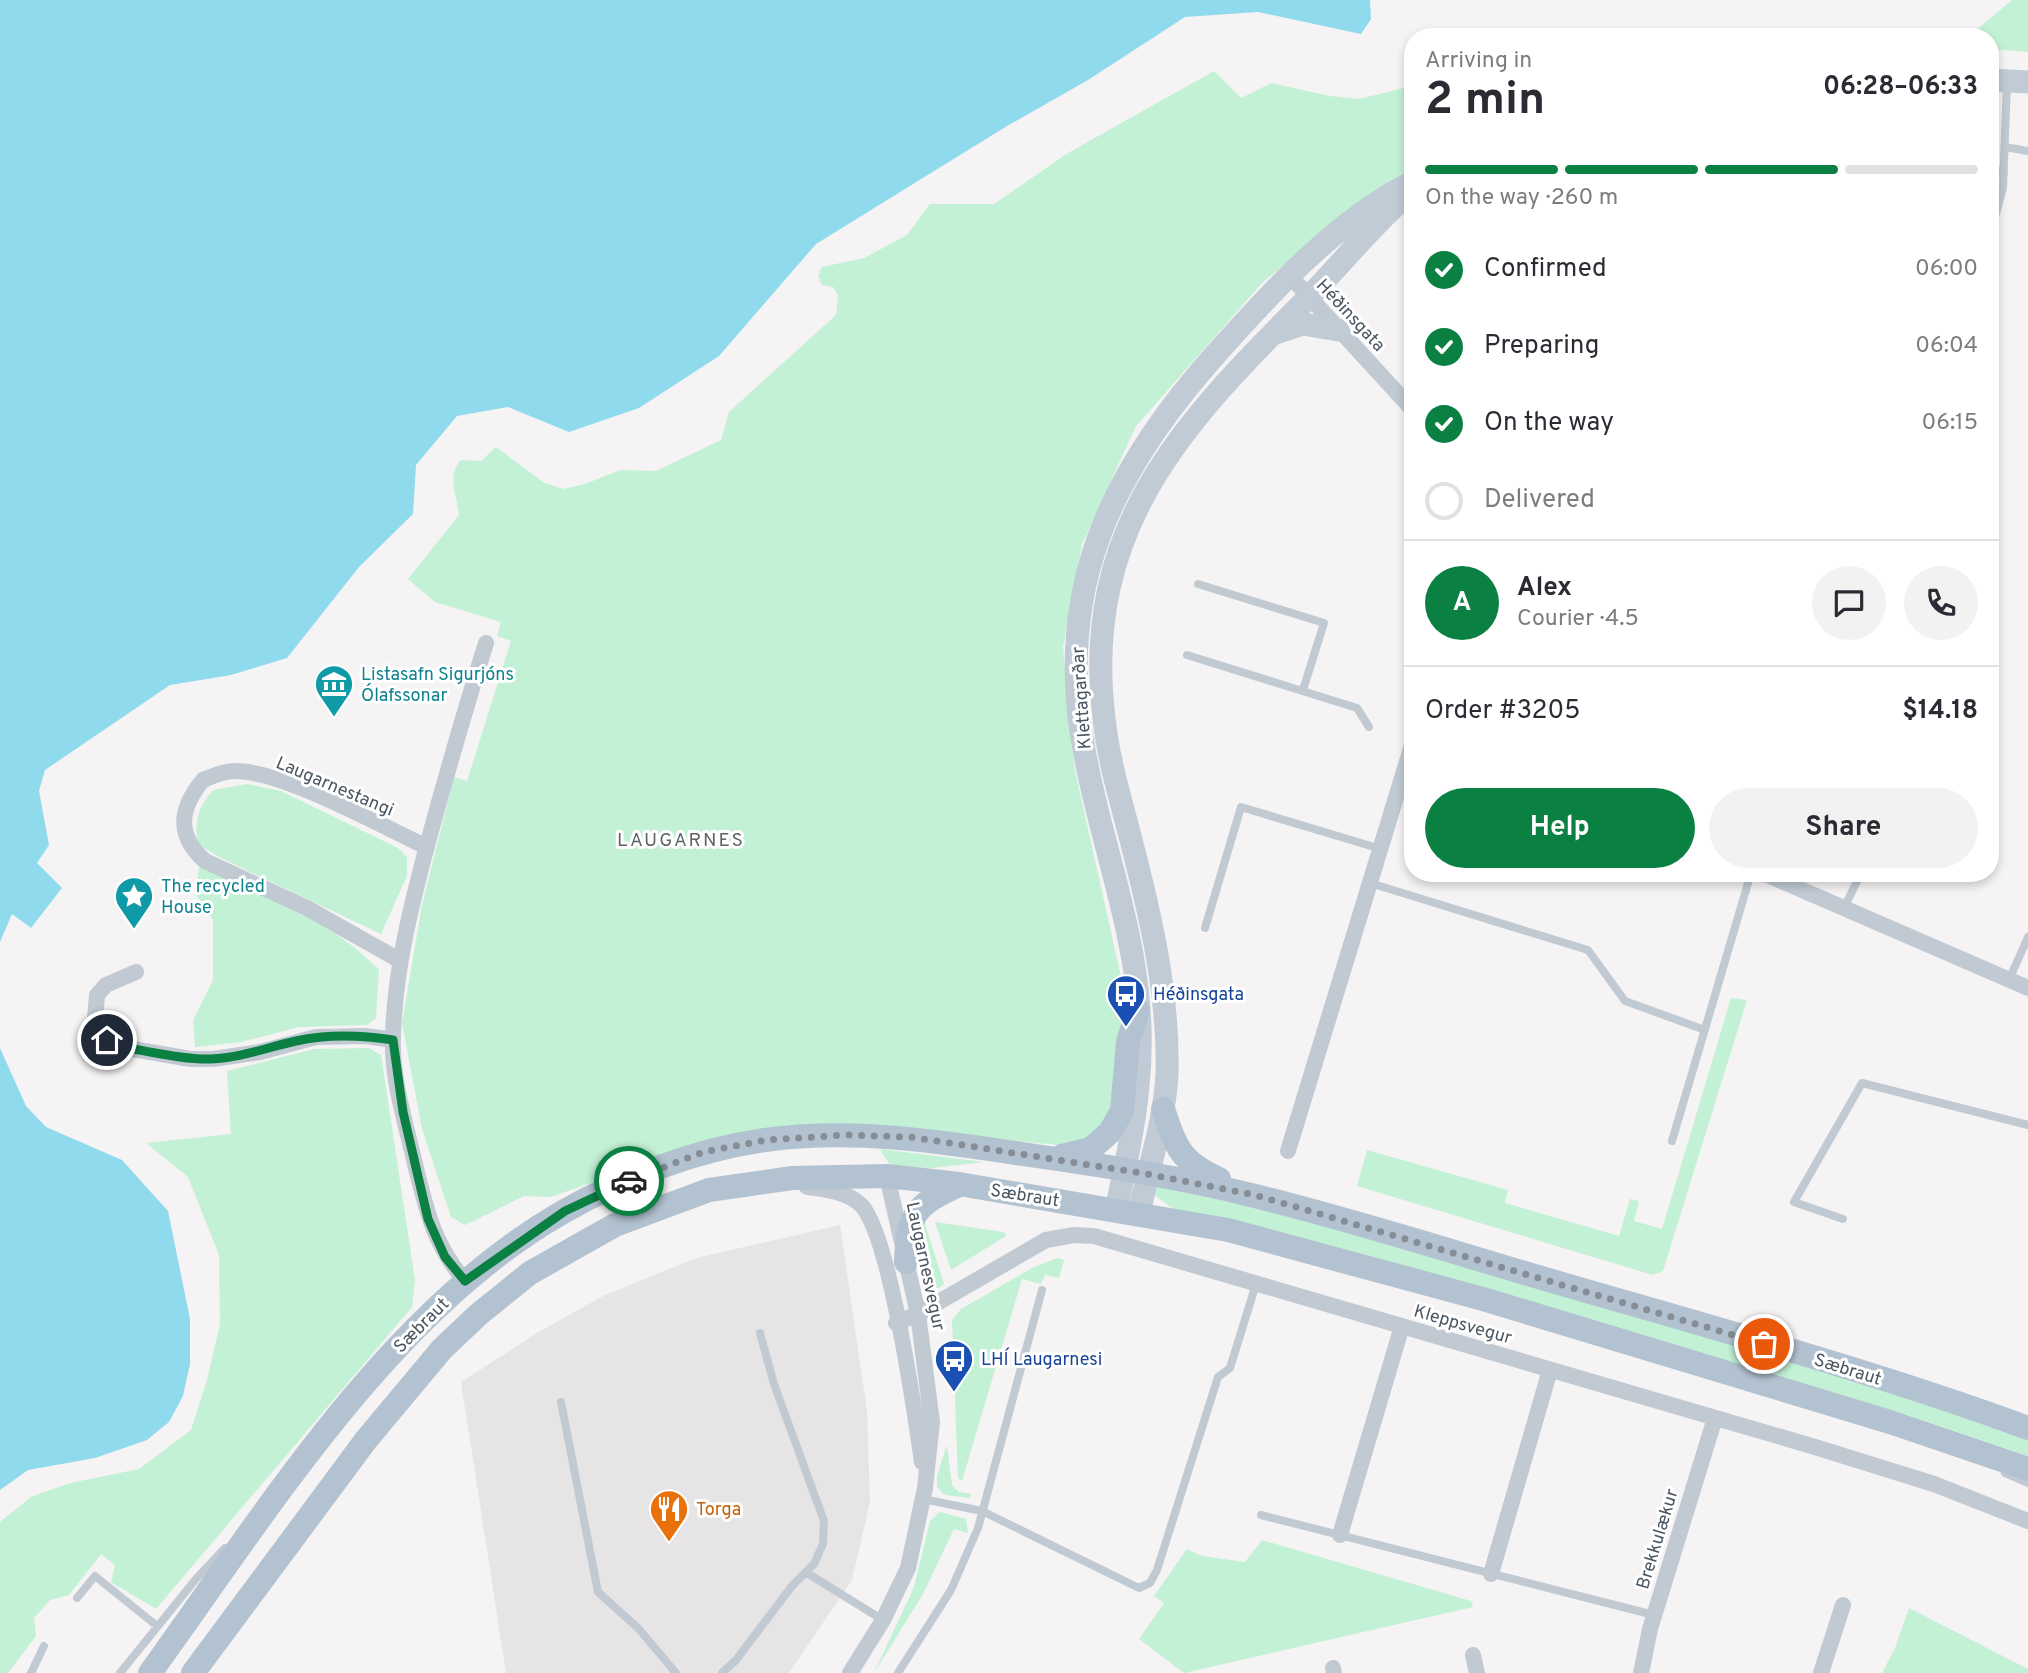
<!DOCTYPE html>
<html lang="en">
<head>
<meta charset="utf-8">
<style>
  body { margin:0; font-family:Overpass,sans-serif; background:#f2f2f3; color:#2b2b33; height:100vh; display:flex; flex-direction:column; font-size:26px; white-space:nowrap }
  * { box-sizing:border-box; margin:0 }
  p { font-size:23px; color:#7c7c81 }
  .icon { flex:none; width:38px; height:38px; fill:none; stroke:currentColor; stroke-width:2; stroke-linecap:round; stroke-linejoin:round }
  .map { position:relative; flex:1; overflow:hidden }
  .drawer { position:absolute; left:1404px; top:28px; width:595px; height:854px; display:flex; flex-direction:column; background:#fff; border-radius:28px; box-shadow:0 4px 10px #0003 }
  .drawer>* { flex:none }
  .pin { position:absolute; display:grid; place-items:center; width:60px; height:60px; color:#fff; margin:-30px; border:4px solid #fff; border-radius:50%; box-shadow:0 2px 7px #0007 }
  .courier { position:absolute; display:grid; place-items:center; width:70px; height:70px; margin:-35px; border:5px solid #0b8043; border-radius:50%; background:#fff; color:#222; box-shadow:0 2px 9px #0007 }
  .summary em { font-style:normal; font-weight:700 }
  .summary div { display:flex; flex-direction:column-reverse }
  .summary { display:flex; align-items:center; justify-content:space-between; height:119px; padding:0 21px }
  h1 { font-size:46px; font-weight:700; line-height:52px }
  .bar { display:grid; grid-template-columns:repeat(4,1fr); gap:10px 7px; align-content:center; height:84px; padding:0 21px }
  .bar i { height:9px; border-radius:5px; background:#e1e1e2 }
  .bar .active { background:#0b8043 }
  .bar p { grid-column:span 4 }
  .line { display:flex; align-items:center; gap:18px; padding:0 21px; border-top:2px solid #e1e1e2 }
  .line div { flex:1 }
  .round { display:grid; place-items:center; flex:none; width:74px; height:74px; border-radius:37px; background:#f2f2f3 }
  ol { padding:0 21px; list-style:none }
  li { display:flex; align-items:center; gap:21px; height:77px }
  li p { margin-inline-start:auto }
  li .icon { padding:7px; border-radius:50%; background:#0b8043; color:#fff; stroke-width:4 }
  li:last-child { color:#7c7c81 }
  li i { width:38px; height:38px; border:4px solid #e1e1e2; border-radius:50% }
  .action { display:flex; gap:14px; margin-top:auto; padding:14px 21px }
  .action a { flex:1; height:80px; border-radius:42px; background:#0b8043; color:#fff; font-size:28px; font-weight:700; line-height:80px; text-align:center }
  .action a+a { background:#f2f2f3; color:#2b2b33 }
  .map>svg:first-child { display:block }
</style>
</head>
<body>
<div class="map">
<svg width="2028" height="1673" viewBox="0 0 2028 1673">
  <rect width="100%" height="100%" fill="#f5f3f3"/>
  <path fill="#e6e4e5" d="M840,1225L867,1411L870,1502L852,1580L789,1673H506L461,1382L537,1333L603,1296L696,1258Z"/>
  <path fill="#c3f1d5" d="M2012,0H2028V52L1990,49V37H1968Z
    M1214,71L1241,98L1271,83L1330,96L1359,99L1412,86V168L1391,180L1264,281L1136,426L1082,544L1063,647L1074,766L1125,995L1112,1106L1102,1128L1085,1141L1068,1146L964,1136L681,1151L551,1197L524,1196L465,1225L451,1217L422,1129L402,1023L422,905L454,777L467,781L511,641L497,636L501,622L435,602L408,579L459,515C457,494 446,477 461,460L481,461L496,447L543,482L563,489L585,484L620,470L656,471L721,440L729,412L836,315L838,296L833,287L822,285L818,276L822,267L864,258L907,235L930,204H994L1068,153Z
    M247,784L281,791L398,848L407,857V876L381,934L221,858L198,844C194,822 198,807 213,790Z
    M199,867C261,894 332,920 379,970L376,1018L367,1025L299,1027L241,1042L195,1047L193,1020L213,980V920L196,895Z
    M1731,998L1747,1000L1663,1271L1653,1275L1357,1186L1367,1150L1508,1190L1505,1203L1619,1236L1630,1199L1639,1201L1634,1221L1662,1229Z
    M369,1048L381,1055L415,1280L412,1307L156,1609L111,1582L115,1565L101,1554L69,1595L50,1600L34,1618L36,1636L8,1673H0V1522L31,1497L70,1483L139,1469L191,1430L207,1380L220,1324L219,1255L188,1177L146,1143L231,1134L227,1071L314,1049Z
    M880,1149L984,1162L923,1169L890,1165Z
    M1157,1187C1300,1214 1438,1258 1577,1299C1728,1344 1879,1387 2028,1438V1456L1895,1411L1175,1210L1153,1194Z
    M922,1214L944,1284L939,1288C908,1281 919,1238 922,1214Z
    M935,1222L1004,1232L1006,1236L951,1270Z
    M1058,1258L1064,1260L1059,1278L1045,1275L1041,1284L1022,1279L962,1481L958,1478L952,1320L961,1309L1034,1267Z
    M947,1445L952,1485L959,1492L972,1494L969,1498L945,1495L937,1487V1476Z
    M940,1512L966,1519L968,1533L954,1529L923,1594L874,1673L914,1587L930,1521Z
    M1262,1540L1471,1601L1473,1607L1184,1673L1139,1639L1164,1603L1154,1596L1187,1549L1202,1556L1245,1562Z
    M1909,1608L2028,1669V1673H1882L1895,1648Z"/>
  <path fill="#90daee" d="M0,0H1370L1371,19L1361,34L1258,12L1185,17L1088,80L1007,126L816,244L719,356L639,408L569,432L508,407L457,416L416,465L413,514L359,567L287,658L231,675L170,685L45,770L39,791L49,845L37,863L62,888L31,928L12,914L0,942Z
    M0,1048L26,1106L46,1127L122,1160L168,1211L190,1319V1364L183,1396L169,1422L147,1440L95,1458L28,1470L0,1490Z"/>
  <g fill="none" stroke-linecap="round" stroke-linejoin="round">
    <path stroke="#c1cad2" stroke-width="8" d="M2005,147L2028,151
      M1990,166L2004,174
      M1990,235L2003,188L2007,83
      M1198,584L1324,623L1303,690
      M1187,655L1357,708L1369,727
      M1370,883L1588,950L1625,1001L1705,1030
      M1844,908L1861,873
      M1205,928L1241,807L1381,849
      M2009,980L2028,937
      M1672,1141L1751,873
      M1843,1219L1794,1202L1862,1083L2028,1125
      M561,1402L598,1592L638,1628L676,1673
      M2005,1473L2028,1483
      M923,1499L982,1511L1139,1588L1150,1583L1157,1570L1218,1377L1230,1368L1256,1284
      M1261,1515L1654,1615
      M807,1573L883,1620
      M77,1598L95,1576L157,1626
      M31,1673L44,1646
      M120,1673L196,1579L225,1548
      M722,1673L736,1660L792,1586L814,1564L823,1544L824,1521L774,1384L760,1333
      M898,1673L951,1590L978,1528L1042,1290"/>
    <path stroke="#c1cad2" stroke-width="16" d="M1291,277L1412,409
      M1763,873L2028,988
      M399,960L307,908L205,861C176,835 179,809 203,780C213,776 223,771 234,771C282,770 381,826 427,847
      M136,972L106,985L97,995L95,1019L99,1030L115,1046L191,1059H213L260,1052L316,1037L366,1036L393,1040
      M1288,1151L1412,745
      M807,1187C825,1189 849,1192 862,1206C890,1238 915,1413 922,1462
      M465,1281C432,1242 426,1208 414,1160C405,1120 391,1077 393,1035C395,969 411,906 428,842C446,776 465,710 486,643
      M896,1323L918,1314L1046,1240L1074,1235L1094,1236L1815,1447L1934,1484L2028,1521
      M1340,1535L1402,1326
      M1491,1574L1550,1370
      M1473,1655L1477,1673
      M1333,1668L1334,1673
      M850,1673L883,1620L908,1568L925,1488L932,1422L918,1314L887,1176
      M1641,1673L1650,1629L1715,1418
      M1821,1673L1843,1605"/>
    <path stroke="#c1cbd6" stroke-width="23" d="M1990,80L2028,82
      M1275,333L1303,324L1338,330
      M1116,1210C1135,1123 1149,1057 1134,966C1123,895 1098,826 1085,755C1053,592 1109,474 1215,355C1272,291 1336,221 1412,182
      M1139,1214C1148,1168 1165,1121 1167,1073C1169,993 1150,913 1130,836C1120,797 1108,758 1104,718C1081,527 1184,422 1308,298C1343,262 1374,223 1412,191"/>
    <path stroke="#b3c2d1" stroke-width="24" d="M1163,1109C1176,1147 1180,1162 1219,1179
      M1062,1156L1091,1149L1110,1132L1122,1111L1128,1042L1138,1011
      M906,1262C908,1214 915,1205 959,1185
      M150,1673C266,1513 389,1311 563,1212C624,1177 696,1150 765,1140C851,1128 937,1141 1022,1154C1100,1165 1179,1177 1255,1196C1353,1220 1449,1251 1545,1279C1706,1326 1870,1370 2028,1428
      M193,1673L366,1440L442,1349L479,1314L530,1273L615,1225L709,1190L792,1178L887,1176L959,1184L1228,1230L1483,1299L1890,1422L2028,1469"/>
  </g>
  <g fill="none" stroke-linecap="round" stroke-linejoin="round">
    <path stroke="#868d94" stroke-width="7" stroke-dasharray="0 12.6" d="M629,1181L703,1152L767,1140L846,1135L910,1137L963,1145L1147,1174L1255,1195L1764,1344"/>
    <path stroke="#0b8043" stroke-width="9" d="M107,1040L115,1046C145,1050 182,1060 211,1059C241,1058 268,1047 296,1041C328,1034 360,1035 393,1040L403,1112L428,1219L445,1257L465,1281L565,1211L629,1181"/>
  </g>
  <defs>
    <g id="museum-pin" transform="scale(2.0125)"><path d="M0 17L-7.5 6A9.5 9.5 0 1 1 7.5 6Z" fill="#0f9aa8" stroke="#fff"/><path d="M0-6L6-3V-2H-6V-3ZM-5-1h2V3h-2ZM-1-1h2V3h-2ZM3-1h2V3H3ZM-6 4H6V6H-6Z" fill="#fff"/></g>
    <g id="sight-pin" transform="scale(2.0125)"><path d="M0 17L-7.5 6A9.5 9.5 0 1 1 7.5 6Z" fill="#0f9aa8" stroke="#fff"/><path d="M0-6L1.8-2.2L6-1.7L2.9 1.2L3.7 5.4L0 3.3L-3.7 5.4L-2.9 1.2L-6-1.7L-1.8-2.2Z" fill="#fff"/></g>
    <g id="bus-pin" transform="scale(2.0125)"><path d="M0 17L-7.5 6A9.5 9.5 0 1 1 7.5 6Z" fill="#1a4fb4" stroke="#fff"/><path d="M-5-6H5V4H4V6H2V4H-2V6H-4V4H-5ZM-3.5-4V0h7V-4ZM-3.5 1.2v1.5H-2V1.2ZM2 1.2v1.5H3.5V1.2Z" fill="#fff"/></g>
    <g id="restaurant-pin" transform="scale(2.0125)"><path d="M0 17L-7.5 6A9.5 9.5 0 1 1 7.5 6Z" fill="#e8710a" stroke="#fff"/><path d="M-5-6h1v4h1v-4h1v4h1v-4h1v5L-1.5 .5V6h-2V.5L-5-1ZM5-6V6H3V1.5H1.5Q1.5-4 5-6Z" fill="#fff"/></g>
  </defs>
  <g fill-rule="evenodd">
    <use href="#museum-pin" x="334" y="684"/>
    <use href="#sight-pin" x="134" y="896"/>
    <use href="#bus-pin" x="1126" y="994"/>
    <use href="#bus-pin" x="954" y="1359"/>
    <use href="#restaurant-pin" x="669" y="1509"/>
  </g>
  <g text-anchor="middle" stroke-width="6" stroke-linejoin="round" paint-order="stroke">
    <g font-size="18" fill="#4a5661" stroke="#fff">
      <text transform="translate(1351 315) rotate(47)" y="6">Héðinsgata</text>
      <text transform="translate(1081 698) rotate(-94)" y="6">Klettagarðar</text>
      <text transform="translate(335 786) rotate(23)" y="6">Laugarnestangi</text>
      <text transform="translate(1025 1195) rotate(9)" y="6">Sæbraut</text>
      <text transform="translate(926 1266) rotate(78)" y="6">Laugarnesvegur</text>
      <text transform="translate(1463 1324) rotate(16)" y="6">Kleppsvegur</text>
      <text transform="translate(421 1325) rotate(-45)" y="6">Sæbraut</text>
      <text transform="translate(1848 1369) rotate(17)" y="6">Sæbraut</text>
      <text transform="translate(1657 1539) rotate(-73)" y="6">Brekkulækur</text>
    </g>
    <g font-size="18" fill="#0d838f" stroke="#fff" text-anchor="start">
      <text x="361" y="680">Listasafn Sigurjóns<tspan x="361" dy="21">Ólafssonar</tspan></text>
      <text x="161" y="892">The recycled<tspan x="161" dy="21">House</tspan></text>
    </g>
    <g font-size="18" fill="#164399" stroke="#fff" text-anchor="start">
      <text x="1153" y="1000">Héðinsgata</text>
      <text x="981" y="1365">LHÍ Laugarnesi</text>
    </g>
    <g font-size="18" fill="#c56008" stroke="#fff" text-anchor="start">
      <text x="696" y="1515">Torga</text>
    </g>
    <g font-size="19" letter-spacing="2" fill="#5f6368" stroke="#fff">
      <text x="681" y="846">LAUGARNES</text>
    </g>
  </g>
</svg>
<div class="pin" style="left:1764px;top:1344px;background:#ea580c"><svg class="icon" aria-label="bag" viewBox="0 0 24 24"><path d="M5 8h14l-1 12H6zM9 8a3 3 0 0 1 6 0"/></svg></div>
<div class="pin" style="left:107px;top:1040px;background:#1f2937"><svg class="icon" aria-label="home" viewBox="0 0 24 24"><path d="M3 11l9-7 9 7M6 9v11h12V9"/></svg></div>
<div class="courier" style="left:629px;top:1181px"><svg class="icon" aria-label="car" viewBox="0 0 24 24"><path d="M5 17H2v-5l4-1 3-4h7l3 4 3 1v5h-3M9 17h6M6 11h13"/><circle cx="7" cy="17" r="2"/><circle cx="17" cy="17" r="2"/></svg></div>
<section class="drawer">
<div class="summary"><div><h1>2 min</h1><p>Arriving in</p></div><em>06:28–06:33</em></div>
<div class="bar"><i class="active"></i><i class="active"></i><i class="active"></i><i></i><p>On the way · 260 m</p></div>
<ol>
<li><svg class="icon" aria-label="check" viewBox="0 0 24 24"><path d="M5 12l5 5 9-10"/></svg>Confirmed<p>06:00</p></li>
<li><svg class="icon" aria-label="check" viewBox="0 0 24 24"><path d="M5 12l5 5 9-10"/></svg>Preparing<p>06:04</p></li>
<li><svg class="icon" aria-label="check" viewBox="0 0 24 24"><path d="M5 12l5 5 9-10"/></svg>On the way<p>06:15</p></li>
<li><i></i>Delivered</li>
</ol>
<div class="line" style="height:126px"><b class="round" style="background:#0b8043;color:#fff">A</b><div><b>Alex</b><p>Courier · 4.5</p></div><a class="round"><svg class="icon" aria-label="chat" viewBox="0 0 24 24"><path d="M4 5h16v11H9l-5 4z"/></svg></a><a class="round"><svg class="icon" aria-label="phone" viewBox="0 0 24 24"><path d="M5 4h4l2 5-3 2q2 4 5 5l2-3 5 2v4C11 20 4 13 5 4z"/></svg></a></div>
<div class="line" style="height:91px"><div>Order #3205</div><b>$14.18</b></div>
<div class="action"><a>Help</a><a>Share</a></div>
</section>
</div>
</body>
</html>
